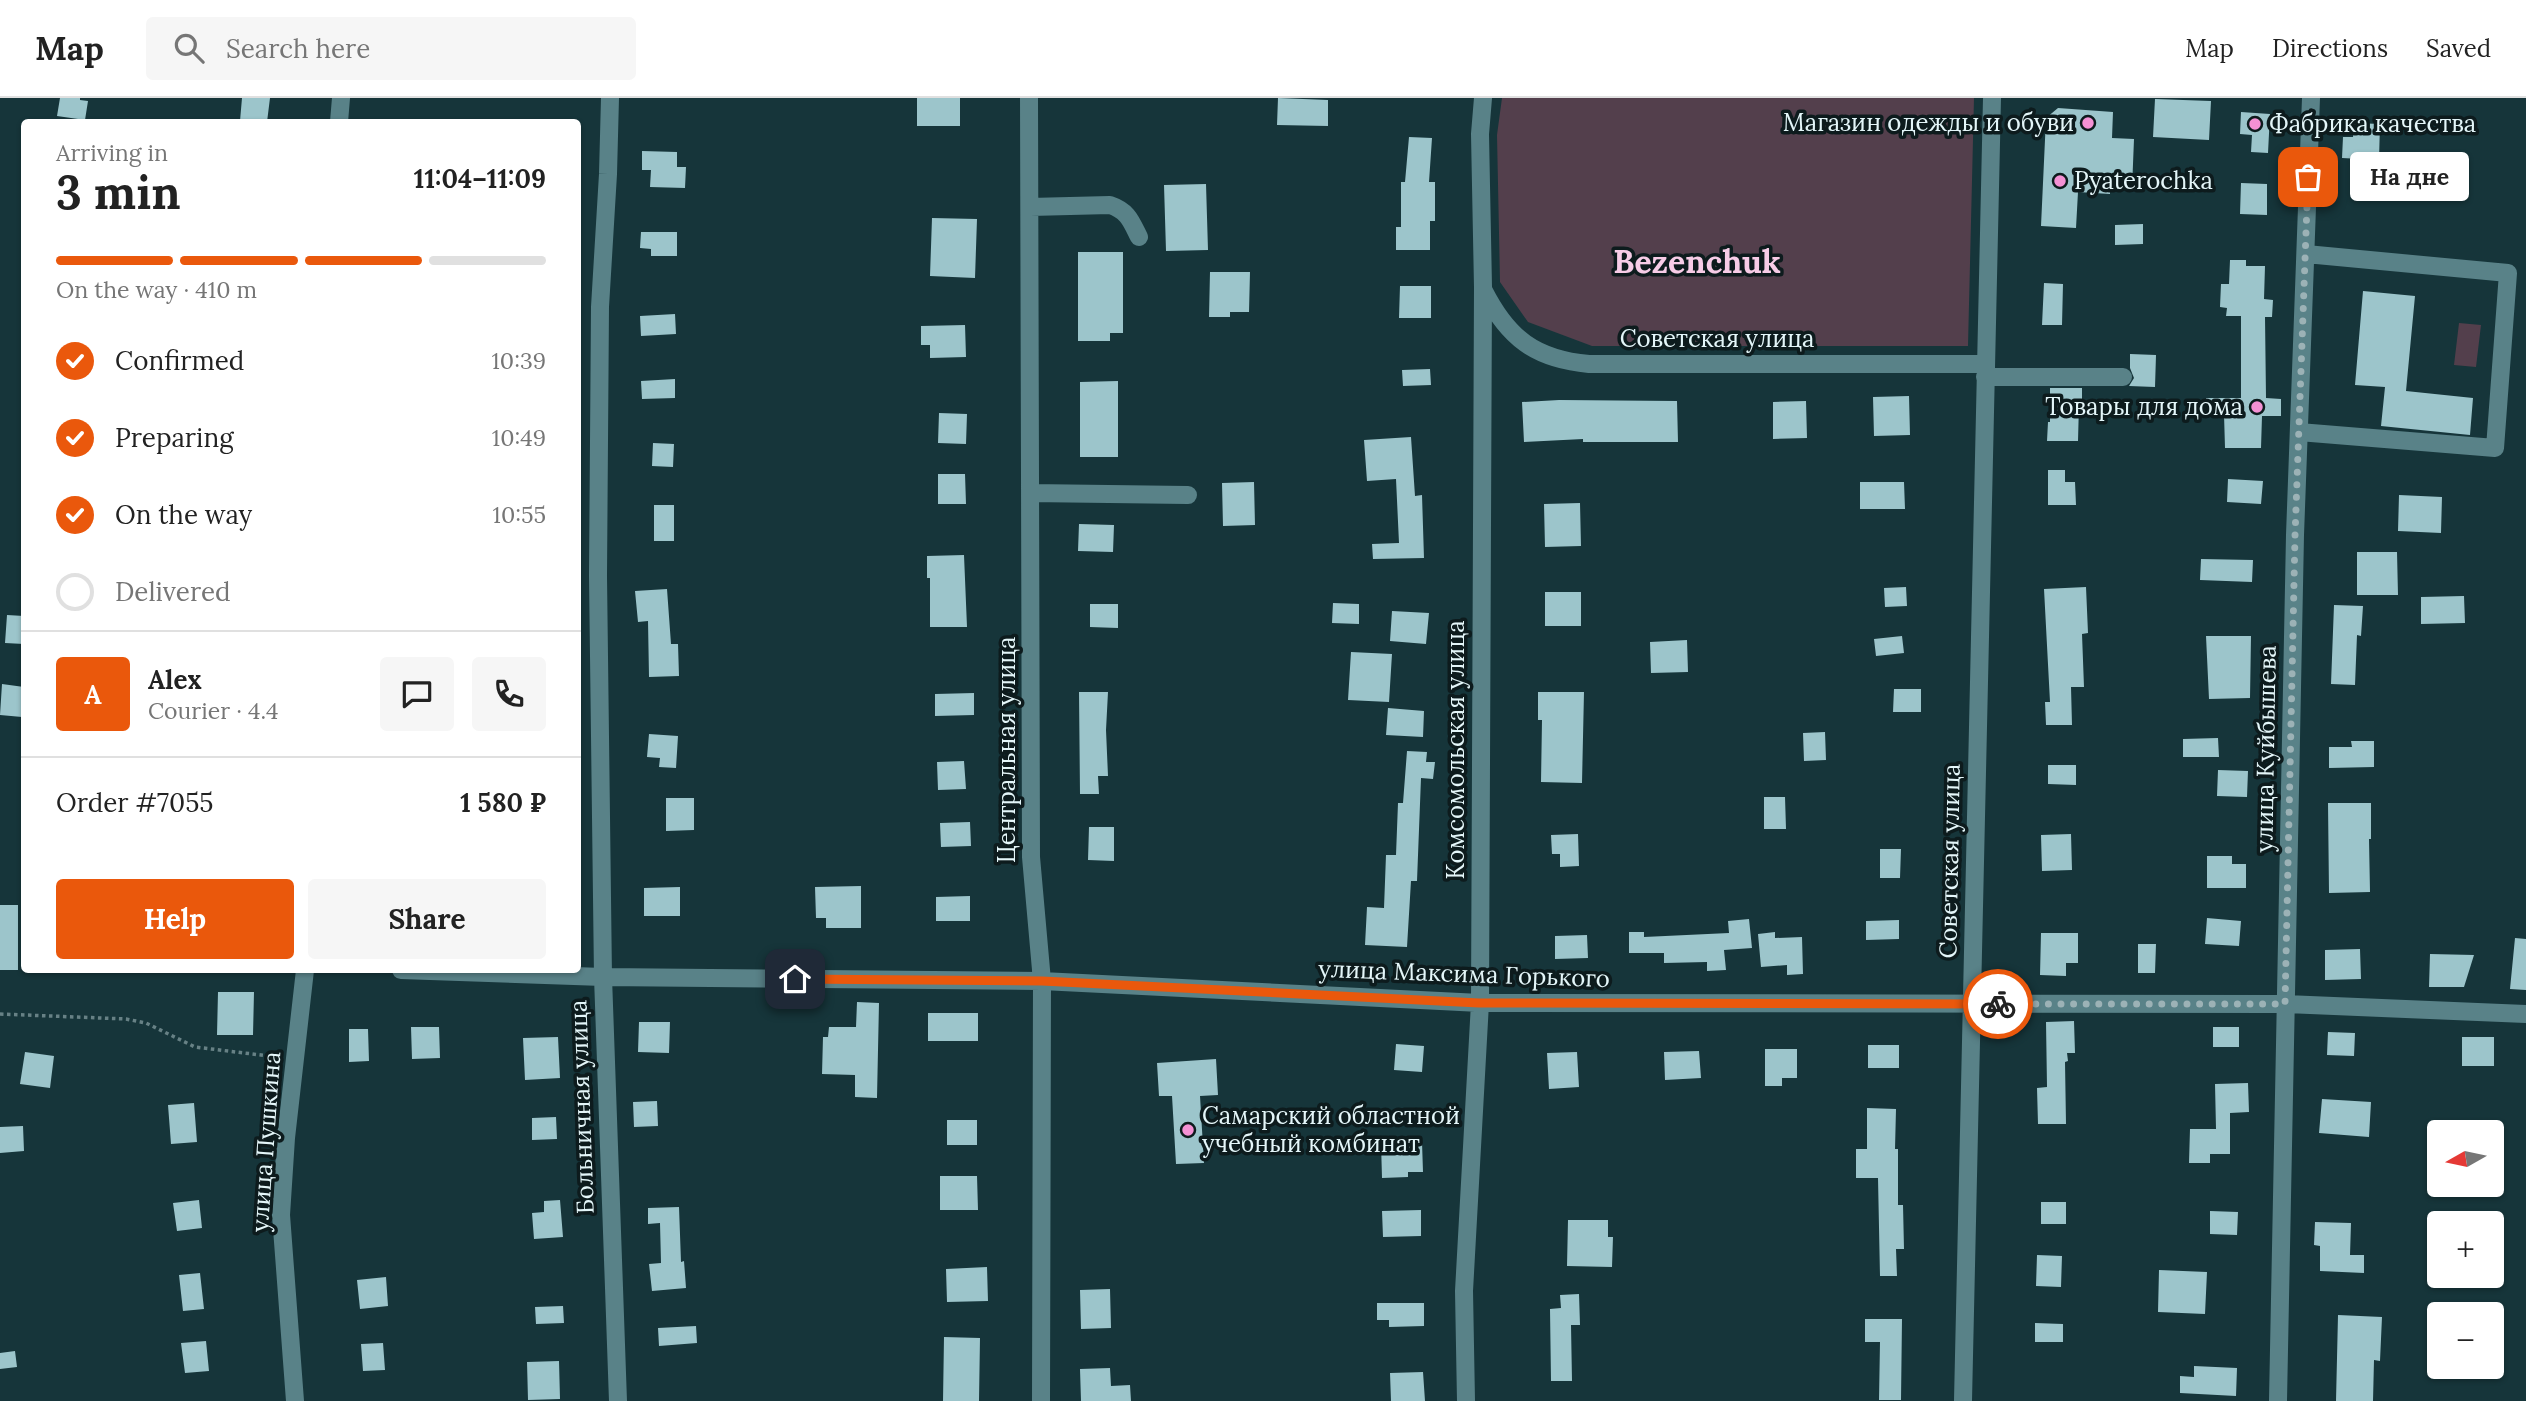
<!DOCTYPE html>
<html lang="en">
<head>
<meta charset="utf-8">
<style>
  body { margin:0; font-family:Lora,serif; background:#f6f6f6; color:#222; height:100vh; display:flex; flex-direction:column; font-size:26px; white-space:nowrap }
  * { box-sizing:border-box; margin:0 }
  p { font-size:23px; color:#767676 }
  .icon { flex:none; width:38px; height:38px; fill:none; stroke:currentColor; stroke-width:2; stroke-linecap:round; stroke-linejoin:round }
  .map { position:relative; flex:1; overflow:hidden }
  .side { position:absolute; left:21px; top:21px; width:560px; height:854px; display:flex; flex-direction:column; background:#fff; border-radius:7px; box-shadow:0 2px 5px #0004 }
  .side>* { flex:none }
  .needle { width:46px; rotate:261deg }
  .buttons { position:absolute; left:2427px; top:1022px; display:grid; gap:14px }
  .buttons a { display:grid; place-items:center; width:77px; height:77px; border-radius:7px; background:#fff; box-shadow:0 2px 5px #0004; font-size:35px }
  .pin { position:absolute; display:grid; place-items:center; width:60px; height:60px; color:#fff; margin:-30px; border-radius:14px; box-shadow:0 4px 10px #0006 }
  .courier { position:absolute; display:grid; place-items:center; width:70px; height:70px; margin:-35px; border:5px solid #ea580c; border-radius:50%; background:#fff; color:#222; box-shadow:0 2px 9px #0007 }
  .bubble { position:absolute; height:49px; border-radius:7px; background:#fff; box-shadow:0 2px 5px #0004; font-size:23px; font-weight:700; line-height:49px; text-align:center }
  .head em { font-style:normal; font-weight:700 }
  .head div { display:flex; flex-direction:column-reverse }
  .head { display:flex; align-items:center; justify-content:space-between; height:119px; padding:0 35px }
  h1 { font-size:46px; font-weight:700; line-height:52px }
  .bar { display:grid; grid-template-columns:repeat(4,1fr); gap:10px 7px; align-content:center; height:84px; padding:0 35px }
  .bar i { height:9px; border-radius:5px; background:#e0e0e0 }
  .bar .active { background:#ea580c }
  .bar p { grid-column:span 4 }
  .line { display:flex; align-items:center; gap:18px; padding:0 35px; border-top:2px solid #e0e0e0 }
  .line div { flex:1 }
  .round { display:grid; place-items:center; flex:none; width:74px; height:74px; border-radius:7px; background:#f6f6f6 }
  ol { padding:0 35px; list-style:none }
  li { display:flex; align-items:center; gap:21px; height:77px }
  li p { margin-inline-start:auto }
  li .icon { padding:7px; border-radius:50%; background:#ea580c; color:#fff; stroke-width:4 }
  li:last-child { color:#767676 }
  li i { width:38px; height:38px; border:4px solid #e0e0e0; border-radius:50% }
  .primary-button { display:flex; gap:14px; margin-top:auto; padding:14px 35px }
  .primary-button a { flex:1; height:80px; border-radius:7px; background:#ea580c; color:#fff; font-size:28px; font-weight:700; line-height:80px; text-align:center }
  .primary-button a+a { background:#f6f6f6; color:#222 }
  header { display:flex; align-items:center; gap:42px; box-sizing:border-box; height:98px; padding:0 35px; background:#fff; border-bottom:2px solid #e0e0e0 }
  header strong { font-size:33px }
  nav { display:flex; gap:38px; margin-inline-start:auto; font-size:24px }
  .search { width:490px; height:63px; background:#f6f6f6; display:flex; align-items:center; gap:18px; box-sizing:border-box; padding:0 24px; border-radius:7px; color:#767676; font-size:26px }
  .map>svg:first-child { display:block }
</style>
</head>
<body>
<header>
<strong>Map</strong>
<div class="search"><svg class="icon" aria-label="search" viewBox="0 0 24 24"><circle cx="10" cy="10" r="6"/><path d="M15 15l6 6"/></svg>Search here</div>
<nav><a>Map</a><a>Directions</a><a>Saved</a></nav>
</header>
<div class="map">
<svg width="2526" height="1303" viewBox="0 0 2526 1303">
  <rect width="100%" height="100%" fill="#16353a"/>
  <path fill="#533f4c" d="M1502,0H1974L1968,248H1592L1528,224L1500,184L1497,37Z
    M2459,225L2481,227L2476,269L2454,267Z"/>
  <path fill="#9cc5cb" d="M60,0H80V2L88,3L85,22L57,18Z
    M242,0H270L267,24L240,23Z
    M917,0H960V28H917Z
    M1278,0L1328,2V28L1277,27Z
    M2155,1L2211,3L2209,42L2153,39Z
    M2058,10L2113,14L2112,40L2134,41L2132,91L2110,90V96L2078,94L2076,130L2041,128L2046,20Z
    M2241,14L2270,16L2268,55L2251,54L2252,37L2240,36Z
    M2354,25L2380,26L2379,62L2342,60L2343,39H2353Z
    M1409,39L1432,40L1429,84H1435V123H1430V152H1396V129H1401V84H1405Z
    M642,53L677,54V69H686L685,90L650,89L651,72H642Z
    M2241,85L2267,86V117L2240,116Z
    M1206,86L1208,152L1166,153L1164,87Z
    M932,120L977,121L975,180L930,178Z
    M2143,126V146L2115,147V127Z
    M641,134H677V158H651V151L640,150Z
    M1078,154H1123V235H1110V243H1078Z
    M2230,162H2246V168H2265L2264,201L2273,202L2272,219H2265L2266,300L2281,301V318H2262L2261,350H2225L2224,316H2206V300H2241V218H2226L2227,210L2220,209L2221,186H2229Z
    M1210,174H1250L1249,214H1230V219H1209Z
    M2044,185L2063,186L2062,227H2042Z
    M1400,188H1431V220H1399Z
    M2363,193L2415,198L2406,293L2473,300L2470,337L2381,328L2385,289L2355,287Z
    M675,216L676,236L641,238L640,218Z
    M965,227L966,259L930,260V247H921V228Z
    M2130,256L2156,257L2155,289L2129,288L2134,280L2130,270Z
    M1430,271L1431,287L1403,288L1402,272Z
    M675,281V300L642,301L641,283Z
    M1118,283V359H1080V284Z
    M2050,290H2082V306H2079L2078,343H2047L2048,324H2050Z
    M1909,298L1910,337L1874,338L1873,299Z
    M1559,302L1677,303L1678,344H1583V341L1524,344L1522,304Z
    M1806,303L1807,340L1773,341V304Z
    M939,315L967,316L966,346L938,345Z
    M1411,339L1415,398L1422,397L1424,460L1373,461L1372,446L1399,445L1396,381L1367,383L1364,342Z
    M653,345L674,346L673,369L652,368Z
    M2048,372H2065V384H2075L2076,407H2048Z
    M938,376H965L966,406H938Z
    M2228,381L2263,383L2261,406L2227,404Z
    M1254,384L1255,427L1223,428L1222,385Z
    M1860,384H1904L1905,411H1860Z
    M2399,397L2442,399L2441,435L2398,433Z
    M1580,405L1581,448L1545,449L1544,406Z
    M654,407H674V443H654Z
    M1079,426L1114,427L1113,454L1078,453Z
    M2357,454H2397L2398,497H2357Z
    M964,457L967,529H930V480H927V458Z
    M2201,461L2253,462L2252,484L2200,482Z
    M1906,489L1907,508L1885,509L1884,490Z
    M2086,489L2088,535L2082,536L2084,589H2071L2072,627H2046L2045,604H2050L2044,491Z
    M667,491L671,546H678L679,578L649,579L648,523L638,524L635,493Z
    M1545,494H1581V528H1545Z
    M2464,498L2465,525L2421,526V499Z
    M1333,505L1359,506V526L1332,525Z
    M1090,506H1118V530L1090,529Z
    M2334,507L2363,508L2361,538L2357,537L2355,587L2331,586Z
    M1392,513L1429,515L1426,546L1390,543Z
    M7,517L24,518V546L5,545Z
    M1902,538L1904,555L1876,558L1874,541Z
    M2206,538H2251L2250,600L2209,601Z
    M1687,542L1688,574L1651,575L1650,544Z
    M1351,554L1392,556L1389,604L1348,602Z
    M2,586L24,589L22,619L0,617Z
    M1894,591H1921V614H1893Z
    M1079,594H1108L1106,632L1108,678H1098L1099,696H1080Z
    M1538,594H1584L1582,685L1541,684L1542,622H1538Z
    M974,595V617L935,618V596Z
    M1388,610L1424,613L1423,639L1386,637Z
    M1825,634L1826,662L1804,663L1803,635Z
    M649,636L678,638L676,670L659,669L660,660L647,659Z
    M2218,640L2219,659H2183V641Z
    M2351,643H2374V669L2329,670V649H2352Z
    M1407,653L1427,654L1426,664H1435L1433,681L1421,680L1417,783H1411L1407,849L1365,847L1367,809L1384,810L1386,757H1396L1398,705H1403Z
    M964,663L966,691L938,692L937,664Z
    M2048,667H2076V687L2048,686Z
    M2218,672L2248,673L2247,699L2217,698Z
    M1764,699H1785L1786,731H1764Z
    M666,700H694V732L666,733Z
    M2328,705H2371V741H2369L2370,794L2329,795Z
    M970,724L971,748L941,749L940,725Z
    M1089,729H1114V763L1088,762Z
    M1578,736L1579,768L1560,769V756H1552L1551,737Z
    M2071,736L2072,772L2042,773L2041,737Z
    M1880,751H1901L1900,780H1880Z
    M2207,758H2232V766H2246V790H2207Z
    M861,788V830H826V820H816L815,789Z
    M680,789V818H644V790Z
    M970,798V823H936V799Z
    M0,807H18V872H0Z
    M2207,820L2241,823L2239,848L2205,846Z
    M1749,821L1752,850L1724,852L1726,872L1707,873V864L1664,865V855H1629V834H1644V839L1729,835L1728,823Z
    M1899,822V841L1866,842V823Z
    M1775,834V840L1802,839L1803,876L1787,877V867L1761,869L1758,836Z
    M2041,835H2078V865H2066V878L2040,877Z
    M1587,837L1588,860L1555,861V838Z
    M2515,840L2526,841V892L2510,891Z
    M2138,846H2156L2155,875H2138Z
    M2360,851L2361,881L2325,882V852Z
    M2430,856L2474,857L2464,889H2429Z
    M218,894H254L253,937H217Z
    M857,904L879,905L877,1000L855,999V977L822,976L823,939H828L829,929H856Z
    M928,915H978V943H928Z
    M2074,923L2075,955H2067L2068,963L2065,964L2066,1026H2038L2037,990L2047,989L2046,924Z
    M639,924H670L669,955L638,954Z
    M411,929H439L440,960L412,961Z
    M2213,929H2239V949H2213Z
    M349,931H368L369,963L349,964Z
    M2328,934L2355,935L2354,958L2327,957Z
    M558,939L560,980L525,982L523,940Z
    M2462,939H2494V968H2462Z
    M1396,946L1424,948L1422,974L1394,972Z
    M1868,947H1899V970H1868Z
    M1765,951H1797V980H1782V988H1765Z
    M1699,953L1701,980L1665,982L1664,954Z
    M25,954L54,958L50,990L20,986Z
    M1577,954L1579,989L1549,991L1547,955Z
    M1216,961L1218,997L1200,998L1204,1065L1176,1066L1172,998H1159L1157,965Z
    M2248,985L2249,1014L2230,1015V1056H2210V1065H2189L2190,1031H2216L2215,986Z
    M2322,1001L2371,1004L2369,1039L2319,1035Z
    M657,1003L658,1028L634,1029L633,1004Z
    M194,1005L197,1044L171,1046L168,1007Z
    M1867,1010L1896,1011L1895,1051H1898V1107H1903L1904,1151H1896L1897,1178H1880L1878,1080H1856V1051H1867Z
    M556,1019L557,1041L532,1042V1020Z
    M947,1022H977V1047H947Z
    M23,1028L24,1053L0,1055V1029Z
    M1422,1044L1423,1074H1408V1079L1382,1080L1381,1045Z
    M940,1078H977L978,1112H940Z
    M199,1102L202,1130L177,1133L173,1105Z
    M560,1102L563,1139L534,1141L532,1115L544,1114V1103Z
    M2041,1104H2066V1126H2041Z
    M679,1109L681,1164L684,1163L686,1190L652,1193L649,1166L661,1165L660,1125L648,1126V1110Z
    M1421,1112V1138L1383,1139L1382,1113Z
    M2210,1113L2238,1114L2237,1137L2210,1136Z
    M1568,1122H1608V1139H1613L1612,1169L1567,1168Z
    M2315,1124L2351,1125L2350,1157H2364V1175L2320,1173V1148L2314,1147Z
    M2037,1157L2062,1158L2061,1189L2036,1188Z
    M987,1169L988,1203L947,1204L946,1171Z
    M2159,1172L2207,1174L2205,1216L2158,1214Z
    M200,1175L204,1211L183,1213L179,1177Z
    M386,1179L388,1208L360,1211L357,1182Z
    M1110,1191L1111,1230L1081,1231L1080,1192Z
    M1579,1196L1580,1227H1571L1572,1283H1551L1550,1211L1561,1210L1560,1197Z
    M1377,1205H1424V1228L1389,1229V1222H1377Z
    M563,1208L564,1225L536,1226L535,1209Z
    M2338,1217L2382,1219L2380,1263L2374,1262L2373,1303H2336Z
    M1865,1221H1902L1901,1302H1879L1880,1244H1865Z
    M2035,1225L2063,1226V1244H2035Z
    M696,1228L697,1245L659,1248L658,1230Z
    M944,1239L980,1240L979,1303H943Z
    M206,1243L209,1273L185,1275L181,1245Z
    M383,1245L385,1272L363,1273L361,1246Z
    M15,1253L17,1269L0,1271V1255Z
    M559,1263L560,1301L528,1302L527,1264Z
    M2194,1268L2237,1270L2236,1298L2180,1295V1278L2194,1279Z
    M1110,1270L1111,1288L1130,1287L1131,1303H1081L1080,1271Z
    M1423,1274L1425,1303H1391L1390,1275Z"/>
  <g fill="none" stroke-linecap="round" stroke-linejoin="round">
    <path stroke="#678185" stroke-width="3.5" stroke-dasharray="3.5 3.5" stroke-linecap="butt" d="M0,916L126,921L146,925L195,949L277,959"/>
    <path stroke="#598288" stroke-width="18" d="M610,0L608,76L600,209L598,478L603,879L618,1303
      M1029,0L1031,759L1042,883L1041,1303
      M339,24L341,0
      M1030,109L1110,107C1128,113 1131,123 1139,139
      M1484,193C1508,240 1535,261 1589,266H1985
      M1985,279H2123
      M2299,334L2495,350L2508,175L2306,156
      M1030,395L1188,397
      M401,872L603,879L1042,883L1480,905L2285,906L2526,916
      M295,1303L281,1117L286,1040L305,872
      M1466,1303L1464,1193L1480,905L1483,189L1480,36L1483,0
      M1963,1303L1992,0
      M2278,1303L2295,437L2311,0"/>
  </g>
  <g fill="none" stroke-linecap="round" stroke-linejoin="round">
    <path stroke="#9cb2b6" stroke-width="7" stroke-dasharray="0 12.6" d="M1998,906H2285L2295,438L2308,79"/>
    <path stroke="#ea580c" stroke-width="9" d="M795,881L1042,883L1479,905L1998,906"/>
  </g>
  <g fill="#f491d4" stroke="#0d1b1d" stroke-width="2.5">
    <circle cx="2088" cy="25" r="7"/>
    <circle cx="2255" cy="26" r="7"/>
    <circle cx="2060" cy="83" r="7"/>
    <circle cx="2257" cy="309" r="7"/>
    <circle cx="1188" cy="1032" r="7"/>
  </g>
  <g text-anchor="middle" stroke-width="7" stroke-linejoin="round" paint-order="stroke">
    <g font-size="24" fill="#e4f6f9" stroke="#0d1b1d" text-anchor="start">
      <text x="2074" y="33" text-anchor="end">Магазин одежды и обуви</text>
      <text x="2269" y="34">Фабрика качества</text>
      <text x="2074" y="91">Pyaterochka</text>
      <text x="2243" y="317" text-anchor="end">Товары для дома</text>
      <text x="1202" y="1026">Самарский областной<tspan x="1202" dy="28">учебный комбинат</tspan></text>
    </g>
    <g font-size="24" fill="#e4f6f9" stroke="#0d1b1d">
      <text x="1717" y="249">Советская улица</text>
      <text transform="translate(2266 651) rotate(-89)" y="8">улица Куйбышева</text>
      <text transform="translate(1007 652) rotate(-90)" y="8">Центральная улица</text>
      <text transform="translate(1456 652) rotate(-90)" y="8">Комсомольская улица</text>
      <text transform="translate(1950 763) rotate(-89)" y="8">Советская улица</text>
      <text transform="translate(1464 876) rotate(2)" y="8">улица Максима Горького</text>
      <text transform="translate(582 1009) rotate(-92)" y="8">Больничная улица</text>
      <text transform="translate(266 1044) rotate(-86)" y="8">улица Пушкина</text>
    </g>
    <g font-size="32" font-weight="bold" fill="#f7cce7" stroke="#0d1b1d">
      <text x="1697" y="175">Bezenchuk</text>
    </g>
  </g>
</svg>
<div class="buttons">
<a><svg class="needle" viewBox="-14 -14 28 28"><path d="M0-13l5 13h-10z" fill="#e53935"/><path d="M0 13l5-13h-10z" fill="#767676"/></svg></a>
<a>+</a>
<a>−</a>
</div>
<div class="pin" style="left:2308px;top:79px;background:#ea580c"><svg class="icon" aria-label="bag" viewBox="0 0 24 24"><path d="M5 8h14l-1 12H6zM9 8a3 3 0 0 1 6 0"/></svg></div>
<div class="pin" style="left:795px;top:881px;background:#1f2937"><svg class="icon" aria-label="home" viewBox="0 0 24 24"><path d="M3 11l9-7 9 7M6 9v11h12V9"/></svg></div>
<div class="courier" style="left:1998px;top:906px"><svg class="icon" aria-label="bike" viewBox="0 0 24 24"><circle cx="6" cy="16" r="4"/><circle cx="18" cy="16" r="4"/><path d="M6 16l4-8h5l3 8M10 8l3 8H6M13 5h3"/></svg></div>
<div class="bubble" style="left:2350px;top:54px;width:119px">На дне</div>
<section class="side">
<div class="head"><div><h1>3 min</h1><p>Arriving in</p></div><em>11:04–11:09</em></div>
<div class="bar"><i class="active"></i><i class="active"></i><i class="active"></i><i></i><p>On the way · 410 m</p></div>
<ol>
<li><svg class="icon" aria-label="check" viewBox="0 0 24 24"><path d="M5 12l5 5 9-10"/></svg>Confirmed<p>10:39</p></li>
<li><svg class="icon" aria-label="check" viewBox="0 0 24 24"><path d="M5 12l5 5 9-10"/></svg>Preparing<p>10:49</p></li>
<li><svg class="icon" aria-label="check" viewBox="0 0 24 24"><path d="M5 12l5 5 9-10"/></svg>On the way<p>10:55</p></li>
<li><i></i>Delivered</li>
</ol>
<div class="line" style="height:126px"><b class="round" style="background:#ea580c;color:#fff">A</b><div><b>Alex</b><p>Courier · 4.4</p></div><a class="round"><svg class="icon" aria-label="chat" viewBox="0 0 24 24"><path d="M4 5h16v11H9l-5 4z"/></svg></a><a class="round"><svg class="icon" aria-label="phone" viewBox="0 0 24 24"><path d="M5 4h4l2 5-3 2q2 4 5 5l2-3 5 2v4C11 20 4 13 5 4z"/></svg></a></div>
<div class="line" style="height:91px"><div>Order #7055</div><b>1 580 ₽</b></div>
<div class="primary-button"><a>Help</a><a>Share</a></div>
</section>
</div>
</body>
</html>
